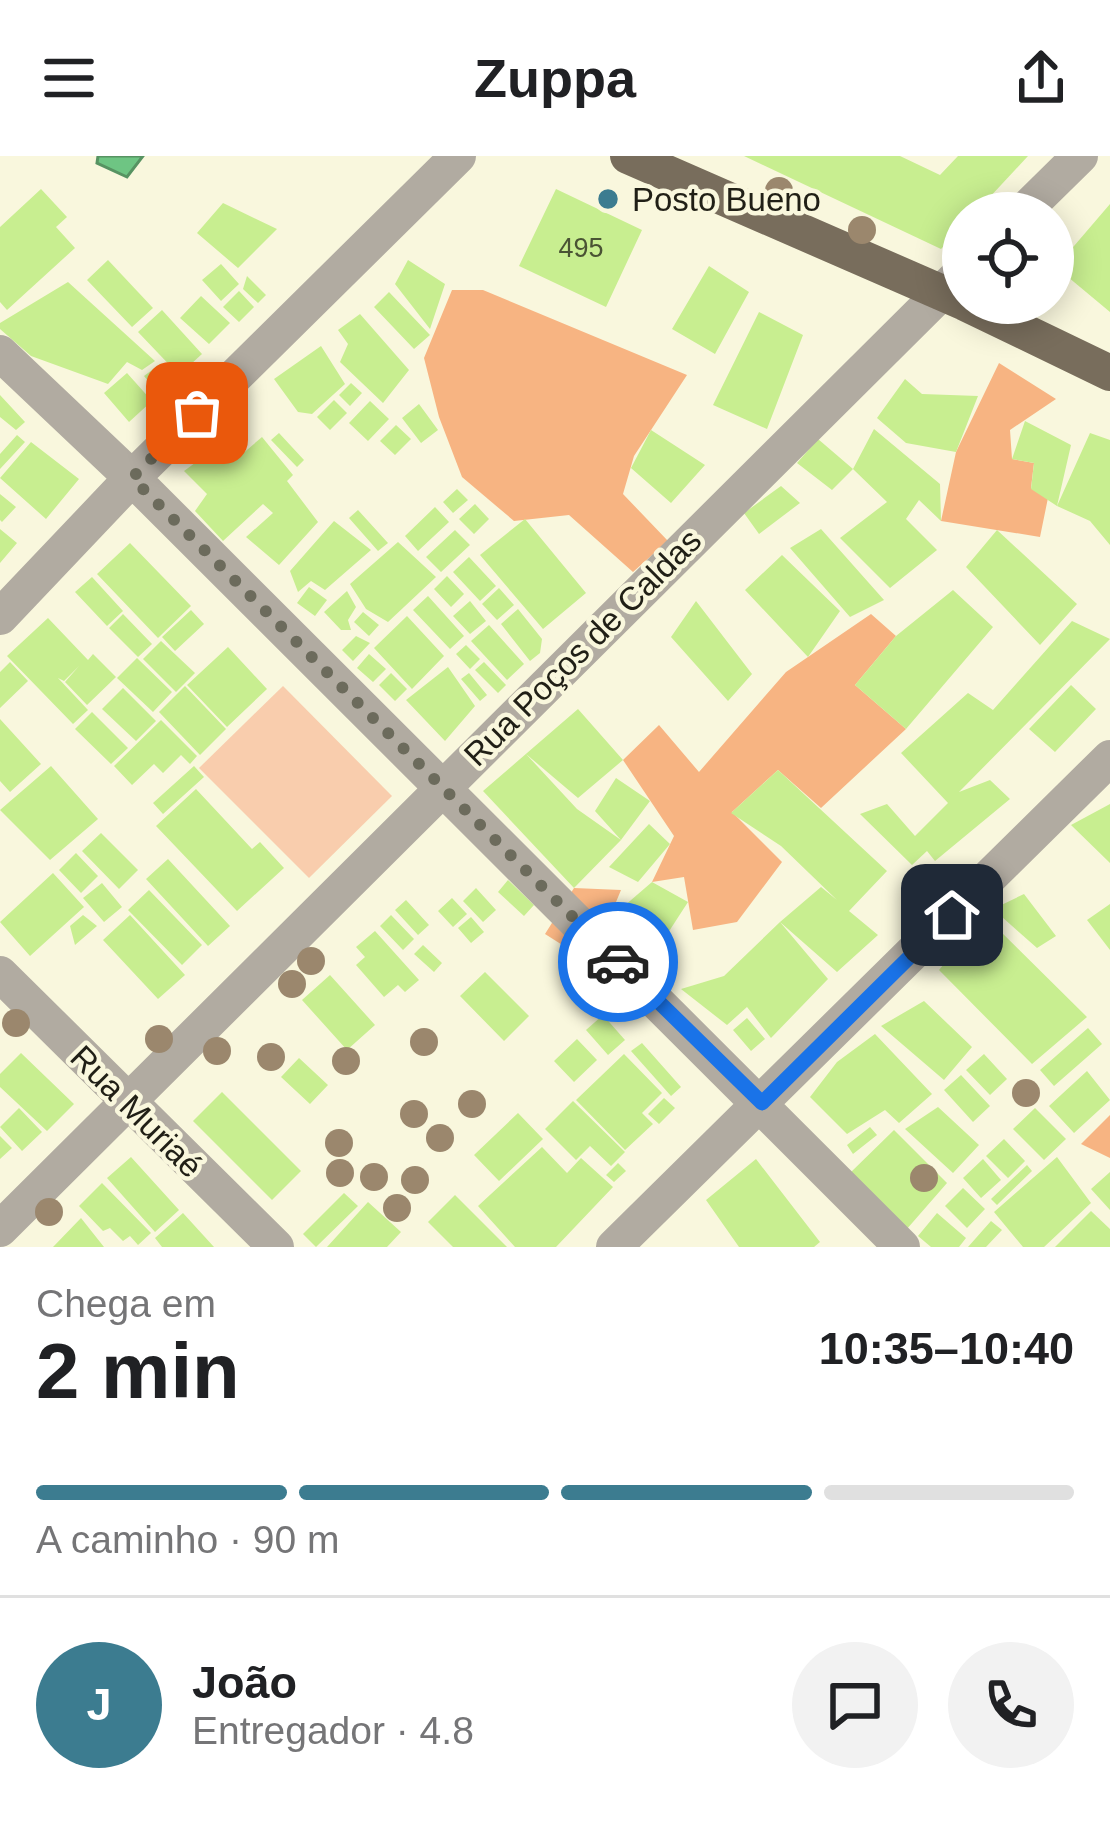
<!DOCTYPE html>
<html lang="pt">
<head>
<meta charset="utf-8">
<style>
  body { margin:0; font-family:Arial,sans-serif; background:#f2f2f2; color:#202124; height:100vh; display:flex; flex-direction:column; font-size:45px; white-space:nowrap }
  * { box-sizing:border-box; margin:0 }
  p { font-size:39px; color:#757577 }
  .icon { flex:none; width:66px; height:66px; fill:none; stroke:currentColor; stroke-width:2; stroke-linecap:round; stroke-linejoin:round }
  .map { position:relative; height:1091px; overflow:hidden }
  .details { display:flex; flex-direction:column; background:#fff; flex:1 }
  .details>* { flex:none }
  .tools { position:absolute; left:942px; top:36px; display:grid; gap:24px }
  .tools a { display:grid; place-items:center; width:132px; height:132px; border-radius:50%; background:#fff; box-shadow:0 6px 30px #0003; font-size:60px }
  .pin { position:absolute; display:grid; place-items:center; width:102px; height:102px; color:#fff; margin:-51px; border-radius:24px; box-shadow:0 6px 18px #0006 }
  .courier { position:absolute; display:grid; place-items:center; width:120px; height:120px; margin:-60px; border:9px solid #1a73e8; border-radius:50%; background:#fff; color:#222; box-shadow:0 3px 15px #0007 }
  .summary em { font-style:normal; font-weight:700 }
  .summary div { display:flex; flex-direction:column-reverse }
  .summary { display:flex; align-items:center; justify-content:space-between; height:204px; padding:0 36px }
  h1 { font-size:78px; font-weight:700; line-height:90px }
  .bar { display:grid; grid-template-columns:repeat(4,1fr); gap:18px 12px; align-content:center; height:144px; padding:0 36px }
  .bar i { height:15px; border-radius:9px; background:#e0e0e0 }
  .bar .current { background:#3c7c90 }
  .bar p { grid-column:span 4 }
  .line { display:flex; align-items:center; gap:30px; padding:0 36px; border-top:3px solid #e0e0e0 }
  .line div { flex:1 }
  .round { display:grid; place-items:center; flex:none; width:126px; height:126px; border-radius:63px; background:#f2f2f2 }
  header { display:flex; justify-content:space-between; align-items:center; height:156px; padding:0 36px; background:#fff; font-size:54px; font-weight:700 }
  .map>svg:first-child { display:block }
</style>
</head>
<body>
<header><svg class="icon" aria-label="menu" viewBox="0 0 24 24"><path d="M4 6h16M4 12h16M4 18h16"/></svg>Zuppa<svg class="icon" aria-label="share" viewBox="0 0 24 24"><path d="M12 15V3M7 8l5-5 5 5M5 13v7h14v-7"/></svg></header>
<div class="map">
<svg width="1110" height="1091" viewBox="0 0 1110 1091">
  <rect width="100%" height="100%" fill="#f9f7dd"/>
  <path fill="#f9cdad" d="M283,530L392,640L309,722L199,612Z"/>
  <path fill="#f7b482" d="M452,134H483L687,219L634,300L623,338L668,385L633,416L569,359L514,365L462,321L439,261L424,202Z
    M999,207L1056,243L1010,274L1012,303L1034,307L1031,332L1049,337L1040,381L941,365L956,296Z
    M871,458L896,480L855,529L906,573L821,652L778,614L732,656L782,706L737,766L693,774L684,721L652,726L674,680L623,604L659,569L699,616L786,516Z
    M574,732L621,734L609,763L605,816L545,778Z
    M1110,959V1002L1081,988Z"/>
  <path fill="#6ec583" stroke="#579362" stroke-width="3" d="M98,0H143L127,21L97,7Z"/>
  <path fill="#c8ee90" d="M744,0H900L940,19L958,0H1028L975,57H963V70L941,93Z
    M41,33L67,61L56,71L75,92L7,154L0,146V71Z
    M556,33L642,74L606,151L519,110Z
    M223,47L277,73L238,112L197,77Z
    M1110,48V156L1056,111Z
    M108,104L153,152L132,171L87,124Z
    M408,104L445,128L430,173L395,128Z
    M221,108L239,128L221,145L202,124Z
    M709,110L749,136L715,198L672,173Z
    M247,120L266,139L258,147L243,133Z
    M68,126L155,205L142,214L127,206L108,228L31,200L0,173V167Z
    M239,135L254,151L239,166L223,151Z
    M389,136L430,179L414,193L374,151Z
    M201,140L230,167L209,188L180,162Z
    M162,154L202,198L179,219L138,176Z
    M759,156L803,179L767,273L713,249Z
    M360,158L409,214L383,247L340,206L348,188L338,174Z
    M321,190L345,228L312,258L298,256L274,223Z
    M160,208L174,227L159,239L144,220Z
    M127,217L152,245L129,266L104,237Z
    M905,223L922,238L978,240L956,296L906,287L877,262Z
    M351,227L362,237L350,250L339,239Z
    M0,239L25,266L16,274L0,261Z
    M334,244L347,257L330,274L317,261Z
    M370,245L389,263L368,285L349,267Z
    M419,248L438,274L421,287L402,262Z
    M1025,265L1071,289L1057,350L1090,277L1110,284V389L1090,365L1057,350L1031,333L1034,307L1012,303Z
    M396,269L411,283L395,299L380,285Z
    M874,273L940,328L941,365L919,344L906,363L937,394L890,432L840,382L887,346L853,313Z
    M651,274L705,309L671,347L631,312Z
    M279,277L304,304L297,311L271,284Z
    M17,279L25,286L0,313V298Z
    M262,281L293,319L287,325L318,366L279,409L246,381L273,357L263,348L223,385L195,355L207,338L184,315L214,293L234,305Z
    M818,283L853,313L832,334L797,307Z
    M31,286L79,323L46,363L0,322Z
    M781,330L800,347L759,378L744,357Z
    M457,333L468,344L453,357L443,346Z
    M0,338L16,351L2,366L0,364Z
    M475,348L489,363L474,378L459,363Z
    M435,351L449,366L418,395L405,380Z
    M358,354L388,387L378,395L349,362Z
    M525,363L586,437L543,473L480,399Z
    M334,365L371,394L325,434L311,425L298,436L290,415Z
    M0,373L17,387L0,407Z
    M821,373L884,444L850,461L790,392Z
    M455,374L470,389L441,416L426,401Z
    M997,374L1077,448L1040,489L966,411Z
    M398,386L436,421L388,466L366,453L350,428Z
    M130,387L191,450L158,482L97,418Z
    M782,399L840,455L808,501L745,434Z
    M469,401L496,430L480,445L453,416Z
    M447,420L464,438L451,451L434,433Z
    M92,421L123,455L107,470L75,436Z
    M309,431L327,444L315,460L297,447Z
    M499,432L514,449L497,464L482,448Z
    M953,434L993,471L906,573L855,529L896,480Z
    M347,435L356,451L348,464L351,474H341L324,456Z
    M428,440L464,480L450,493L413,454Z
    M470,445L486,465L470,478L453,460Z
    M696,445L752,518L728,545L671,481Z
    M518,453L542,483L540,497L530,505L501,468Z
    M191,454L204,468L175,495L162,481Z
    M363,456L379,469L369,480L354,466Z
    M123,458L152,488L138,501L109,472Z
    M407,460L444,500L412,533L374,492Z
    M48,462L88,504L93,498L116,521L87,549L65,526L79,510L64,525L58,522L88,554L73,568L7,500Z
    M1072,465L1110,483L959,636L990,624L1010,643L935,705L927,695L912,709L860,658L887,648L915,680L948,647L901,597L968,537L993,554Z
    M489,469L524,508L507,524L471,485Z
    M356,480L370,487L353,505L342,494Z
    M161,485L195,517L176,536L143,503Z
    M466,489L480,503L470,513L456,498Z
    M228,491L267,533L227,571L187,529Z
    M369,498L386,513L373,526L357,512Z
    M137,502L172,536L153,556L117,522Z
    M10,506L28,525L0,552V516Z
    M484,506L506,529L498,537L475,514Z
    M448,511L475,550L445,585L406,544Z
    M391,517L407,533L395,545L379,529Z
    M469,517L487,539L480,545L461,523Z
    M1071,529L1096,553L1055,596L1029,573Z
    M185,530L226,573L200,599L159,556Z
    M123,532L156,565L136,585L102,553Z
    M578,553L623,604L578,642L526,598L577,653L621,684L574,732L483,635Z
    M92,556L128,592L111,608L75,573Z
    M0,563L41,608L10,636L0,625Z
    M161,564L197,600L190,608L181,599L163,617L154,608L132,629L114,610Z
    M51,610L98,663L50,704L0,654Z
    M194,610L204,621L163,658L153,647Z
    M778,614L887,715L849,755L878,779L837,816L780,766L828,823L771,882L747,851L727,869L681,833L724,820L780,766L821,731L837,744L781,690L731,657Z
    M616,622L650,645L621,684L595,655Z
    M196,633L252,693L260,686L284,712L237,755L156,670Z
    M1110,648V707L1071,669Z
    M649,668L670,688L638,726L609,711Z
    M101,677L138,714L119,733L82,695Z
    M76,697L98,720L81,737L59,714Z
    M168,703L230,770L208,790L146,723Z
    M53,717L84,751L30,800L0,766Z
    M508,724L534,749L524,760L498,736Z
    M652,726L688,746L653,800L609,763Z
    M102,727L122,751L104,766L83,742Z
    M476,732L496,754L483,766L463,745Z
    M149,734L202,789L182,809L128,754Z
    M1024,738L1056,780L1037,792L993,753Z
    M452,742L467,758L453,771L438,755Z
    M406,744L429,769L418,779L395,754Z
    M1110,748V794L1087,764Z
    M83,759L97,770L75,789L70,770Z
    M130,759L185,819L158,843L103,784Z
    M391,759L414,783L403,794L380,770Z
    M471,761L484,776L471,787L458,772Z
    M991,766L1087,861L1032,908L939,814L964,784Z
    M375,775L419,824L405,836L398,829L384,841L356,809L365,801L356,791Z
    M423,789L442,807L434,816L414,798Z
    M485,816L529,860L504,885L460,840Z
    M330,819L375,869L347,894L302,844Z
    M924,845L972,891L944,924L881,870Z
    M603,859L625,884L608,899L586,874Z
    M747,862L765,883L751,895L733,874Z
    M1088,872L1102,888L1054,930L1040,914Z
    M875,878L932,938L899,967L885,954L847,978L810,941L837,906Z
    M577,883L597,904L574,926L554,905Z
    M642,887L681,931L671,940L631,895Z
    M21,897L74,948L47,975L0,931V918Z
    M624,898L662,937L642,957L653,968L625,994L576,944Z
    M984,898L1007,923L990,939L966,914Z
    M299,902L328,929L310,948L281,921Z
    M1087,915L1110,944L1074,977L1049,950Z
    M961,919L990,950L973,966L944,934Z
    M222,936L301,1015L272,1044L193,965Z
    M664,942L675,952L659,968L648,958Z
    M573,945L625,996L611,1010L590,990L576,1004L545,973Z
    M938,951L979,989L953,1017L905,973Z
    M19,952L42,976L22,995L0,971Z
    M1035,952L1066,983L1044,1004L1013,973Z
    M518,957L543,983L499,1025L474,999Z
    M870,971L877,979L853,998L847,989Z
    M894,974L947,1027L906,1074L849,1018Z
    M0,980L12,992L0,1003Z
    M1004,983L1025,1005L1008,1022L986,1000Z
    M542,991L567,1017L581,1002L613,1031L556,1091H515L478,1050Z
    M131,1001L179,1054L155,1076L107,1022Z
    M1057,1001L1091,1047L1044,1091H1023L994,1056Z
    M756,1003L820,1086L814,1091H739L706,1044Z
    M983,1003L1001,1024L981,1042L963,1022Z
    M618,1007L626,1015L614,1026L606,1019Z
    M1027,1009L1032,1015L997,1049L991,1043Z
    M1110,1016V1054L1091,1033Z
    M102,1027L151,1077L138,1089L130,1080L123,1085L110,1072L103,1075L79,1050Z
    M963,1032L985,1053L967,1072L945,1050Z
    M344,1037L358,1050L316,1091L303,1078Z
    M455,1039L507,1091H453L428,1066Z
    M368,1046L401,1076L387,1091H327Z
    M1091,1055L1110,1073V1091H1055Z
    M183,1057L214,1091H162L155,1082Z
    M937,1057L966,1082L959,1091H931L918,1080Z
    M81,1062L104,1091H53Z
    M991,1065L1002,1074L986,1091H968Z"/>
  <g fill="none" stroke-linecap="round" stroke-linejoin="round">
    <path stroke="#b1aba1" stroke-width="36" d="M1022,57L1080,0
      M0,197L132,322L902,1091
      M0,461L132,322L458,0
      M0,818L276,1091
      M0,1073L963,115
      M614,1091L1110,602"/>
    <path stroke="#786d5c" stroke-width="36" d="M628,0L963,146
      M965,147L1110,217"/>
  </g>
  <g fill="#9b876d">
    <circle cx="779" cy="35" r="14"/>
    <circle cx="862" cy="74" r="14"/>
    <circle cx="311" cy="805" r="14"/>
    <circle cx="292" cy="828" r="14"/>
    <circle cx="16" cy="867" r="14"/>
    <circle cx="159" cy="883" r="14"/>
    <circle cx="424" cy="886" r="14"/>
    <circle cx="217" cy="895" r="14"/>
    <circle cx="271" cy="901" r="14"/>
    <circle cx="346" cy="905" r="14"/>
    <circle cx="1026" cy="937" r="14"/>
    <circle cx="472" cy="948" r="14"/>
    <circle cx="414" cy="958" r="14"/>
    <circle cx="440" cy="982" r="14"/>
    <circle cx="339" cy="987" r="14"/>
    <circle cx="340" cy="1017" r="14"/>
    <circle cx="374" cy="1021" r="14"/>
    <circle cx="924" cy="1022" r="14"/>
    <circle cx="415" cy="1024" r="14"/>
    <circle cx="397" cy="1052" r="14"/>
    <circle cx="49" cy="1056" r="14"/>
  </g>
  <g fill="none" stroke-linecap="round" stroke-linejoin="round">
    <path stroke="#6c6b5c" stroke-width="12" stroke-dasharray="0 21.6" d="M197,257L132,322L618,806"/>
    <path stroke="#1a73e8" stroke-width="15" d="M618,806L762,947L952,759"/>
  </g>
  <circle fill="#3c7c90" stroke="#f9f7dd" stroke-width="4.5" cx="608" cy="43" r="12"/>
  <g text-anchor="middle" stroke-width="9" stroke-linejoin="round" paint-order="stroke">
    <g font-size="27" fill="#4a5334">
      <text x="581" y="101">495</text>
    </g>
    <g font-size="33" fill="#201f16" stroke="#f9f7dd" text-anchor="start">
      <text x="632" y="55">Posto Bueno</text>
    </g>
    <g font-size="33" fill="#201f16" stroke="#f9f7dd">
      <text transform="translate(582 491) rotate(-45)" y="12">Rua Poços de Caldas</text>
      <text transform="translate(137 955) rotate(45)" y="12">Rua Muriaé</text>
    </g>
  </g>
</svg>
<div class="tools">
<a><svg class="icon" aria-label="locate" viewBox="0 0 24 24"><circle cx="12" cy="12" r="6"/><path d="M12 2v4M12 18v4M2 12h4M18 12h4"/></svg></a>
</div>
<div class="pin" style="left:197px;top:257px;background:#ea580c"><svg class="icon" aria-label="bag" viewBox="0 0 24 24"><path d="M5 8h14l-1 12H6zM9 8a3 3 0 0 1 6 0"/></svg></div>
<div class="pin" style="left:952px;top:759px;background:#1f2937"><svg class="icon" aria-label="home" viewBox="0 0 24 24"><path d="M3 11l9-7 9 7M6 9v11h12V9"/></svg></div>
<div class="courier" style="left:618px;top:806px"><svg class="icon" aria-label="car" viewBox="0 0 24 24"><path d="M5 17H2v-5l4-1 3-4h7l3 4 3 1v5h-3M9 17h6M6 11h13"/><circle cx="7" cy="17" r="2"/><circle cx="17" cy="17" r="2"/></svg></div>
</div>
<section class="details">
<div class="summary"><div><h1>2 min</h1><p>Chega em</p></div><em>10:35–10:40</em></div>
<div class="bar"><i class="current"></i><i class="current"></i><i class="current"></i><i></i><p>A caminho · 90 m</p></div>
<div class="line" style="height:216px"><b class="round" style="background:#3c7c90;color:#fff">J</b><div><b>João</b><p>Entregador · 4.8</p></div><a class="round"><svg class="icon" aria-label="chat" viewBox="0 0 24 24"><path d="M4 5h16v11H9l-5 4z"/></svg></a><a class="round"><svg class="icon" aria-label="phone" viewBox="0 0 24 24"><path d="M5 4h4l2 5-3 2q2 4 5 5l2-3 5 2v4C11 20 4 13 5 4z"/></svg></a></div>
</section>
</body>
</html>
